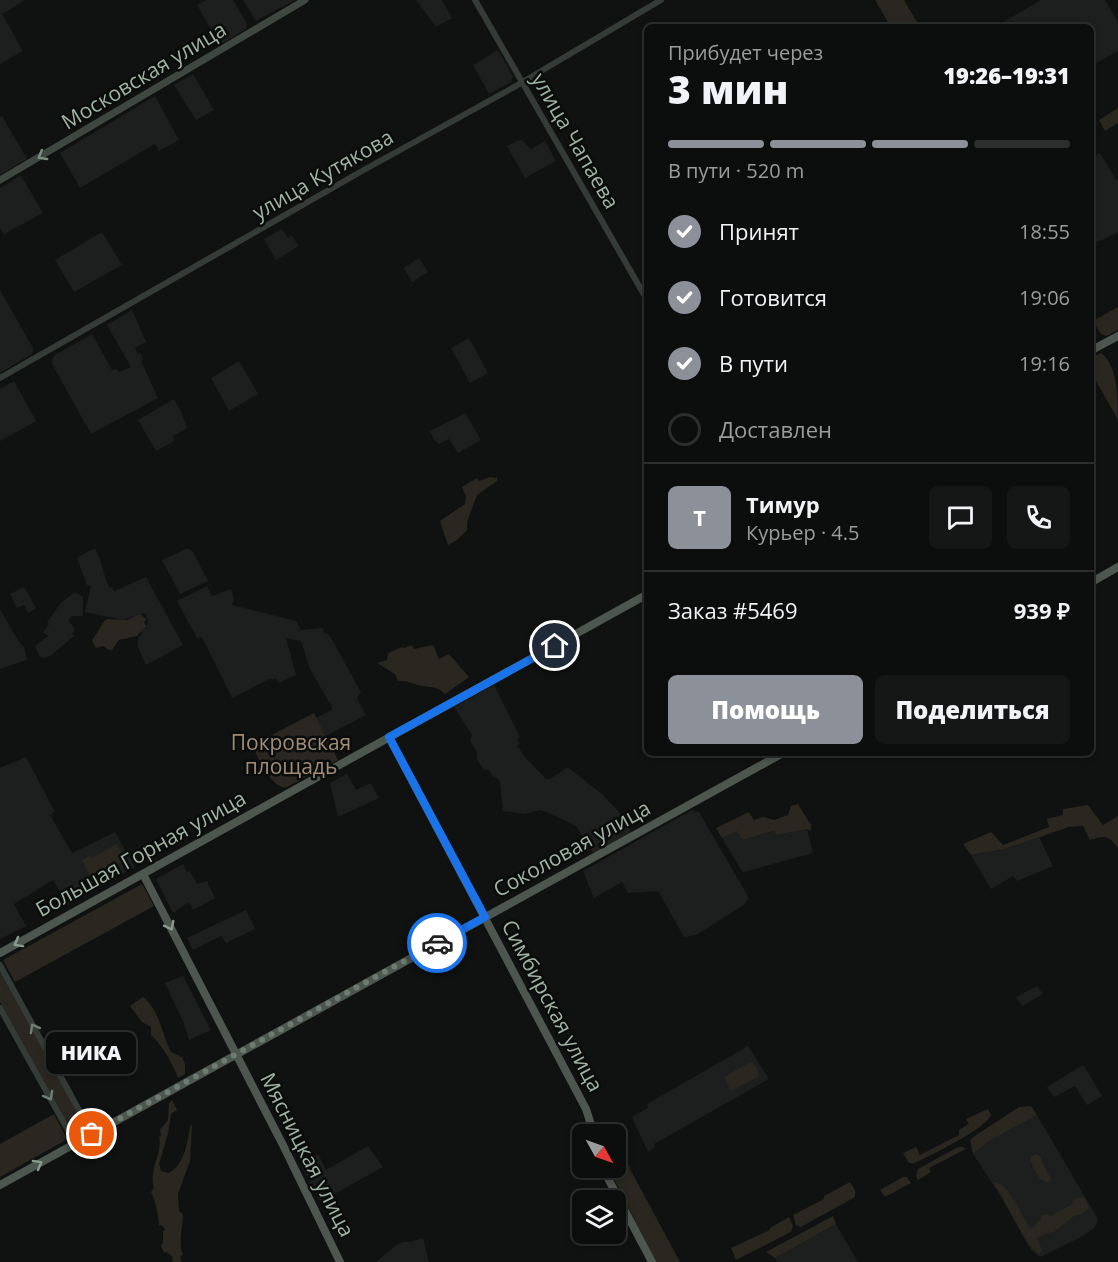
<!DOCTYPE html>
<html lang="ru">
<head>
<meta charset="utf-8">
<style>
  body { margin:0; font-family:"Open Sans",sans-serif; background:#151716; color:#f1f3f6; height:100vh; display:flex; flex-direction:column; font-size:22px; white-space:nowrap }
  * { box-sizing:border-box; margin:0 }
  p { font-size:20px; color:#9a9c9d }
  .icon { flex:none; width:33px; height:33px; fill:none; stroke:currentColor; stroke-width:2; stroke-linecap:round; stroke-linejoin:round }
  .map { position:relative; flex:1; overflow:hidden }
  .sheet { position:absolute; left:644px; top:24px; width:450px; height:732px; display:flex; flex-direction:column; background:#0c0e0d; border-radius:9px; box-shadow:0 3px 9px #0003,0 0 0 2px #2c2e2e }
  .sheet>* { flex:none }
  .needle { width:39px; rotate:130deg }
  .fabs { position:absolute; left:572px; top:1124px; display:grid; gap:12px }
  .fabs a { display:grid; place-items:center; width:54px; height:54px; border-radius:9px; background:#0c0e0d; box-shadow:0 3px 9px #0003,0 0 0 2px #2c2e2e; font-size:30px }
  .pin { position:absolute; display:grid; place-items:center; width:51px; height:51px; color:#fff; margin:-26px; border:3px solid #fff; border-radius:50%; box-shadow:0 2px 6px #0007 }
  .courier { position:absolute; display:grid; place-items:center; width:60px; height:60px; margin:-30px; border:4px solid #1a73e8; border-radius:50%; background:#fff; color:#222; box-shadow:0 2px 8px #0007 }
  .bubble { position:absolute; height:42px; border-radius:9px; background:#0c0e0d; box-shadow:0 3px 9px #0003,0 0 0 2px #2c2e2e; font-size:20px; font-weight:800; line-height:42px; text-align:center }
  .head em { font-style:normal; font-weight:800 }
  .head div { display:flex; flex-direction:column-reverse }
  .head { display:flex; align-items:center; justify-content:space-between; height:102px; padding:0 24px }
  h1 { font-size:39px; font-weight:800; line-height:45px }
  .bar { display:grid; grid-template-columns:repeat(4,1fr); gap:9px 6px; align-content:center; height:72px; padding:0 24px }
  .bar i { height:8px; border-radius:4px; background:#2c2e2e }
  .bar .active { background:#8c9099 }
  .bar p { grid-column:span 4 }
  .line { display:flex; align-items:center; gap:15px; padding:0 24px; border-top:2px solid #2c2e2e }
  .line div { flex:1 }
  .round { display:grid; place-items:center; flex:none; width:63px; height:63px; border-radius:9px; background:#151716 }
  ol { padding:0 24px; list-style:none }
  li { display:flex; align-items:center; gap:18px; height:66px }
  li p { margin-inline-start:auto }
  li .icon { padding:6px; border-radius:50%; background:#8c9099; color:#fff; stroke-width:4 }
  li:last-child { color:#9a9c9d }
  li i { width:33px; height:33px; border:3px solid #2c2e2e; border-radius:50% }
  .action { display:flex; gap:12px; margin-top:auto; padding:12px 24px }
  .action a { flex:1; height:69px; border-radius:9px; background:#8c9099; color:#fff; font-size:24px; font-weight:800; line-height:69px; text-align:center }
  .action a+a { background:#151716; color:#f1f3f6 }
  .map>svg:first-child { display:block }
</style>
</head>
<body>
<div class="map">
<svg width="1118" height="1262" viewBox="0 0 1118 1262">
  <rect width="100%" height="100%" fill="#101211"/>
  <path fill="#1c1f1d" d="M0,0H25L2,14L23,51L0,64Z
    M206,0H233L247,24L246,29L220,45L197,5Z
    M243,0H295L256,21Z
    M416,0H442L452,18L436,27Z
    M1041,0H1105L1118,22V51L1091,66L1090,27H995Z
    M498,50L513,76L511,82L489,94L473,65Z
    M193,74L214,110L196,120L174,85Z
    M155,96L179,140L159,151L155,144L80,188L60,153Z
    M2,116L27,159L0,175V117Z
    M521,139L531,149L545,141L556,161L525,178L507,146Z
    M1100,153L1116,180L1118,179V232L1102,240L1091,243V158Z
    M21,175L43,213L4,234L0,228V188Z
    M282,229L288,238L292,236L299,246L276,260L264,239Z
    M102,232L122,265L74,292L55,260Z
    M419,258L428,272L412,282L404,268Z
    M0,290L33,348L32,354L0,373Z
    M132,310L146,342L135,348L138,354H141L143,360L141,361L158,398L91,434L52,364V359L53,356L92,334L112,370L117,369L119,372L131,367L107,325Z
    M469,338L488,373L470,383L451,348Z
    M239,361L258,394L229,411L211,378Z
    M14,381L36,421L0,441V389Z
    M174,399L182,414L187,428L173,436L174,441L156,451L138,420Z
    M465,413L481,440L458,453L449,439L439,444L434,440L430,431Z
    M95,548L100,559L106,580L110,588L112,587L114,591L146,577L183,645L146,665L138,647V638L142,634L141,625H147L148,621L145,613L123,620L85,612L91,586L87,585L77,558Z
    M188,548L193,552L208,581L180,594L162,560Z
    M207,586L212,596L231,589L234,599L232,605L296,621L301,630L323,628L324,634L327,633L330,636L361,692L357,698L366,715L326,736L316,718L333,709L310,669L301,641L286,638L296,675L279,683L276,678L272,680L271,678L232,698L202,637L197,638L177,601Z
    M24,587L36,608L28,613L24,605L17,608L10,594Z
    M75,592L83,597V616H72L68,620L75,629L72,634L74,636L50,656L43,658L39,656L35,646L48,636L43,632L49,624L47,622L61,603Z
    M0,609L19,642L24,647L27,660L0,669Z
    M494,685L520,737L517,739L520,744L517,746L526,758L546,779H550L568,767L579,776L603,795L618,811L632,833L593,853L576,826L562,819L541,810L524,814L503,811L500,781L492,775L489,770H484L477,759V752L470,741L472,735L454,707Z
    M26,757L55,812L50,815L72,853L115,832L135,867L68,905L53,880L14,904L26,926L0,939V768Z
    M347,774L356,790L371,783L379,798L338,817L330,783Z
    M692,810L699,812L749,898L744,905L696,935L684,937L658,891L628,893L622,882L594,898L583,871Z
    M807,829L813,853L744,872L742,871L722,838L737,830L742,840L774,831L776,835Z
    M1039,837L1053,866L1017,881L1013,876L991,889L971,855L1005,849Z
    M183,864L187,872L190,871L197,884L207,881L215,898L193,910L189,902L173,913L156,879Z
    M246,910L255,929L226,943L221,936L193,950L187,938Z
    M183,976L211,1030L189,1040L183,1021L165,983Z
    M1037,986L1043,994L1022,1006L1016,997Z
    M748,1046L769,1079L654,1144L655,1147L648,1152L632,1117L648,1108L647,1104Z
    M1081,1066H1084L1102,1096L1087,1105L1075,1086L1054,1097L1047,1087Z
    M1037,1115L1098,1219L1097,1223L1094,1228L1083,1236L1040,1257L1031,1250L998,1192L973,1154L988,1141Z
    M368,1146L383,1167L322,1201L319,1200L300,1164L318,1154L326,1170Z
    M836,1224L858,1262H777L775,1258Z
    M423,1238L429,1262H376L395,1246L403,1242H411Z"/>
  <path fill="#2a2620" d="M875,0H904L920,27H891Z
    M1118,108V123L1105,131L1099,120Z
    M1118,307V330L1107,336L1101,334L1093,321Z
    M1101,353C1118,365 1118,399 1118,420L1091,372V358Z
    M490,477L497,478V481L477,495L467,522V530L457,540L448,545L440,521L465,504L466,496L462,487L477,478L479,481Z
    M140,614L146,619L144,622L146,626L137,636L119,640L112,650H109L103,646L96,648L92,641L104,621L107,619L127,620Z
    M412,645L414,649L433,645L439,659L449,654L469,677L445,694C437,686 433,688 423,686C414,685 407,680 398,681L395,674L377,663L387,660L388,653L402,647L404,648Z
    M314,713L338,760L285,788C267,783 260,760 252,745Z
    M798,804L811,825V831L807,829L776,835L774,831L742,840L737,831L722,838L716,828L749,812L754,820L763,817L774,820L788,815L791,806Z
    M1088,805L1103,825L1118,816V848C1108,835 1106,835 1090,840L1083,826L1069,827L1005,849L971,855L963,844L991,832L1003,845L1049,827L1047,819L1063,815V809Z
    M117,844L125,860L98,875H94L95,878L92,880L82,860L89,856L91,858Z
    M142,884L154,906L15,982L3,960Z
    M0,971L85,1126L86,1130L82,1136L78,1137L73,1134L0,1002Z
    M143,997C160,1011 161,1032 171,1052L182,1057L185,1064V1074L178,1078C174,1066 161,1043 151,1035V1027L142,1022L130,1006Z
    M750,1062C756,1064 760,1072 758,1077L731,1091L724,1077Z
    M172,1100L177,1110L171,1114L168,1134L159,1164L161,1171L168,1173C184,1167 188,1141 190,1126L192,1124L190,1161L178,1194L179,1211L183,1214C183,1225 178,1246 183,1254L180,1257L182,1262H173L172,1256L166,1252L164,1253L161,1246L163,1242V1231L165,1230L163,1226L159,1225C158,1214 156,1202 151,1192L154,1188C148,1170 163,1154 159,1137L161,1136L160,1130L168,1120L169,1103Z
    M1029,1106L1032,1107L1037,1115L989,1141L973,1154L970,1140L973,1137L1019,1107Z
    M988,1109L991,1115C986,1129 929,1156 913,1164L908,1162L903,1153L916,1147L920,1155L959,1135V1130L969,1124L966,1119Z
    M54,1114L66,1137L64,1141L0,1177V1144Z
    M615,1138C622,1146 626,1149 628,1161L608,1171L607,1167H615Z
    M958,1147H963L966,1149L929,1168L931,1172L918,1180L916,1176L918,1169Z
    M1037,1154L1041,1157C1043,1167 1050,1171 1051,1182L1049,1183L1040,1179L1030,1161L1031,1156Z
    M629,1164L630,1169L680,1262H656L613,1177L614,1174L627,1170Z
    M903,1177H907L911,1183L885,1197L880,1190Z
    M850,1182L855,1190V1197L801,1227L796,1225L793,1215L824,1199V1196Z
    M994,1182C1011,1184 1020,1215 1031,1229L1040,1220L1041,1216L1046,1214L1051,1216L1071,1205L1074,1199L1081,1197L1086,1200L1089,1209L1080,1215L1074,1216L1054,1232L1047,1233L1037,1238L1042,1250L1039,1254L1028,1244L998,1190L995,1187Z
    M833,1216L836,1224L775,1258L766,1252Z
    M789,1217L793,1226L791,1232L736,1260L731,1248L770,1230V1228Z"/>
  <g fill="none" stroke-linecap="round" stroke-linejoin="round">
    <path stroke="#353c38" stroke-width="6" d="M475,0L646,298
      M0,378L362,171L516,86L661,0
      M0,965L92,1134
      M0,1008L75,1143"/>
    <path stroke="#3f4741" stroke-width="7" d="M0,180L305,0"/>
    <path stroke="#4d564f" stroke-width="8" d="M1090,351L1118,336
      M1090,583L1118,567
      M389,737L586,1109L594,1134
      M143,874L284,1147L340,1262
      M0,953L646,595
      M602,1167L652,1262
      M0,1185L783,753"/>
  </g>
  <defs><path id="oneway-chevron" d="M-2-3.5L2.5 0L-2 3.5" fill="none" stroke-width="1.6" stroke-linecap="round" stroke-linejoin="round" transform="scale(1.5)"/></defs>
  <use stroke="#7e8e81" href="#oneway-chevron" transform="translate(42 156) rotate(149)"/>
  <g stroke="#8b9c8f">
    <use href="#oneway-chevron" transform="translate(170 926) rotate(63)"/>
    <use href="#oneway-chevron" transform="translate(18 943) rotate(151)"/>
    <use href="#oneway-chevron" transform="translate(38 1164) rotate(-29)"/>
  </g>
  <g stroke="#707e73">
    <use href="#oneway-chevron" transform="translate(34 1028) rotate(-119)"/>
    <use href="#oneway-chevron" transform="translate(49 1096) rotate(61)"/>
  </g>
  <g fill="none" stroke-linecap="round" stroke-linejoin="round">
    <path stroke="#6e7b71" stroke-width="6" stroke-dasharray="0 10.8" d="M92,1134L437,943"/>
    <path stroke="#1a73e8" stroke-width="8" d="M437,943L485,917L389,737L555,646"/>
  </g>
  <g text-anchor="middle" stroke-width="5" stroke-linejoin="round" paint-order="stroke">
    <g font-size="21" fill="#a0b4a4" stroke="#0b0d0c">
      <text transform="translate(144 76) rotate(-31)" y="7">Московская улица</text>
      <text transform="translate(575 141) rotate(60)" y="7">улица Чапаева</text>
      <text transform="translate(323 175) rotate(-30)" y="7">улица Кутякова</text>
      <text transform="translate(572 849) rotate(-29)" y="7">Соколовая улица</text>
      <text transform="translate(141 854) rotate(-29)" y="7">Большая Горная улица</text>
      <text transform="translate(552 1006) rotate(62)" y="7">Симбирская улица</text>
      <text transform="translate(307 1155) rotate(63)" y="7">Мясницкая улица</text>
    </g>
    <g font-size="21" fill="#a18d75" stroke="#0b0d0c">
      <text x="291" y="750">Покровская<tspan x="291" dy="24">площадь</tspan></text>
    </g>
  </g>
</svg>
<div class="fabs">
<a><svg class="needle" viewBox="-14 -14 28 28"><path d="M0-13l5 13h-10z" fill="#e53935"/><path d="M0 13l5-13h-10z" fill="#9a9c9d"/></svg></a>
<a><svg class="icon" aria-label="layers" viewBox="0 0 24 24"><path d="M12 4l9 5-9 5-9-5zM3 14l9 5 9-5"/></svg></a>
</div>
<div class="pin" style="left:92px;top:1134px;background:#ea580c"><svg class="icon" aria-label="bag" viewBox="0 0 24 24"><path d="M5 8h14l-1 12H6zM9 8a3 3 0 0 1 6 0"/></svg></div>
<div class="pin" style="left:555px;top:646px;background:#1f2937"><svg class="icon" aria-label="home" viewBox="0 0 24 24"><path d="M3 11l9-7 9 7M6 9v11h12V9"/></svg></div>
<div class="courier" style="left:437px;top:943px"><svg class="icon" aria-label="car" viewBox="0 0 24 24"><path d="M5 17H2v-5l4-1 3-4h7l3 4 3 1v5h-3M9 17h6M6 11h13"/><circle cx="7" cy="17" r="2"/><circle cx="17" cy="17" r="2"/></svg></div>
<div class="bubble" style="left:46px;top:1032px;width:90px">НИКА</div>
<section class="sheet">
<div class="head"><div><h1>3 мин</h1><p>Прибудет через</p></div><em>19:26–19:31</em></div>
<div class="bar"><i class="active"></i><i class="active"></i><i class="active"></i><i></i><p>В пути · 520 m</p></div>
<ol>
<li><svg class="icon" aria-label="check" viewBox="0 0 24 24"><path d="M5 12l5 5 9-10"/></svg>Принят<p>18:55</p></li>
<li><svg class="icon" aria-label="check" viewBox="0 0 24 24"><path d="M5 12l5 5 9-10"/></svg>Готовится<p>19:06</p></li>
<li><svg class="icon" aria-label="check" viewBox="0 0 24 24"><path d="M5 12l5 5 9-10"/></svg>В пути<p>19:16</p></li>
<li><i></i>Доставлен</li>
</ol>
<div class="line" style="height:108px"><b class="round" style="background:#8c9099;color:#fff">Т</b><div><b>Тимур</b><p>Курьер · 4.5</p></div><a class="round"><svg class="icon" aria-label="chat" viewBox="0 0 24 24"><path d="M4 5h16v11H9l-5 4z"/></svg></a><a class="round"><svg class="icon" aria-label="phone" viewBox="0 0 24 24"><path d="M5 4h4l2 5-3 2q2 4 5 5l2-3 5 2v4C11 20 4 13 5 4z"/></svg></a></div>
<div class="line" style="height:78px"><div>Заказ #5469</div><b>939 ₽</b></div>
<div class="action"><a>Помощь</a><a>Поделиться</a></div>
</section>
</div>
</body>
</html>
